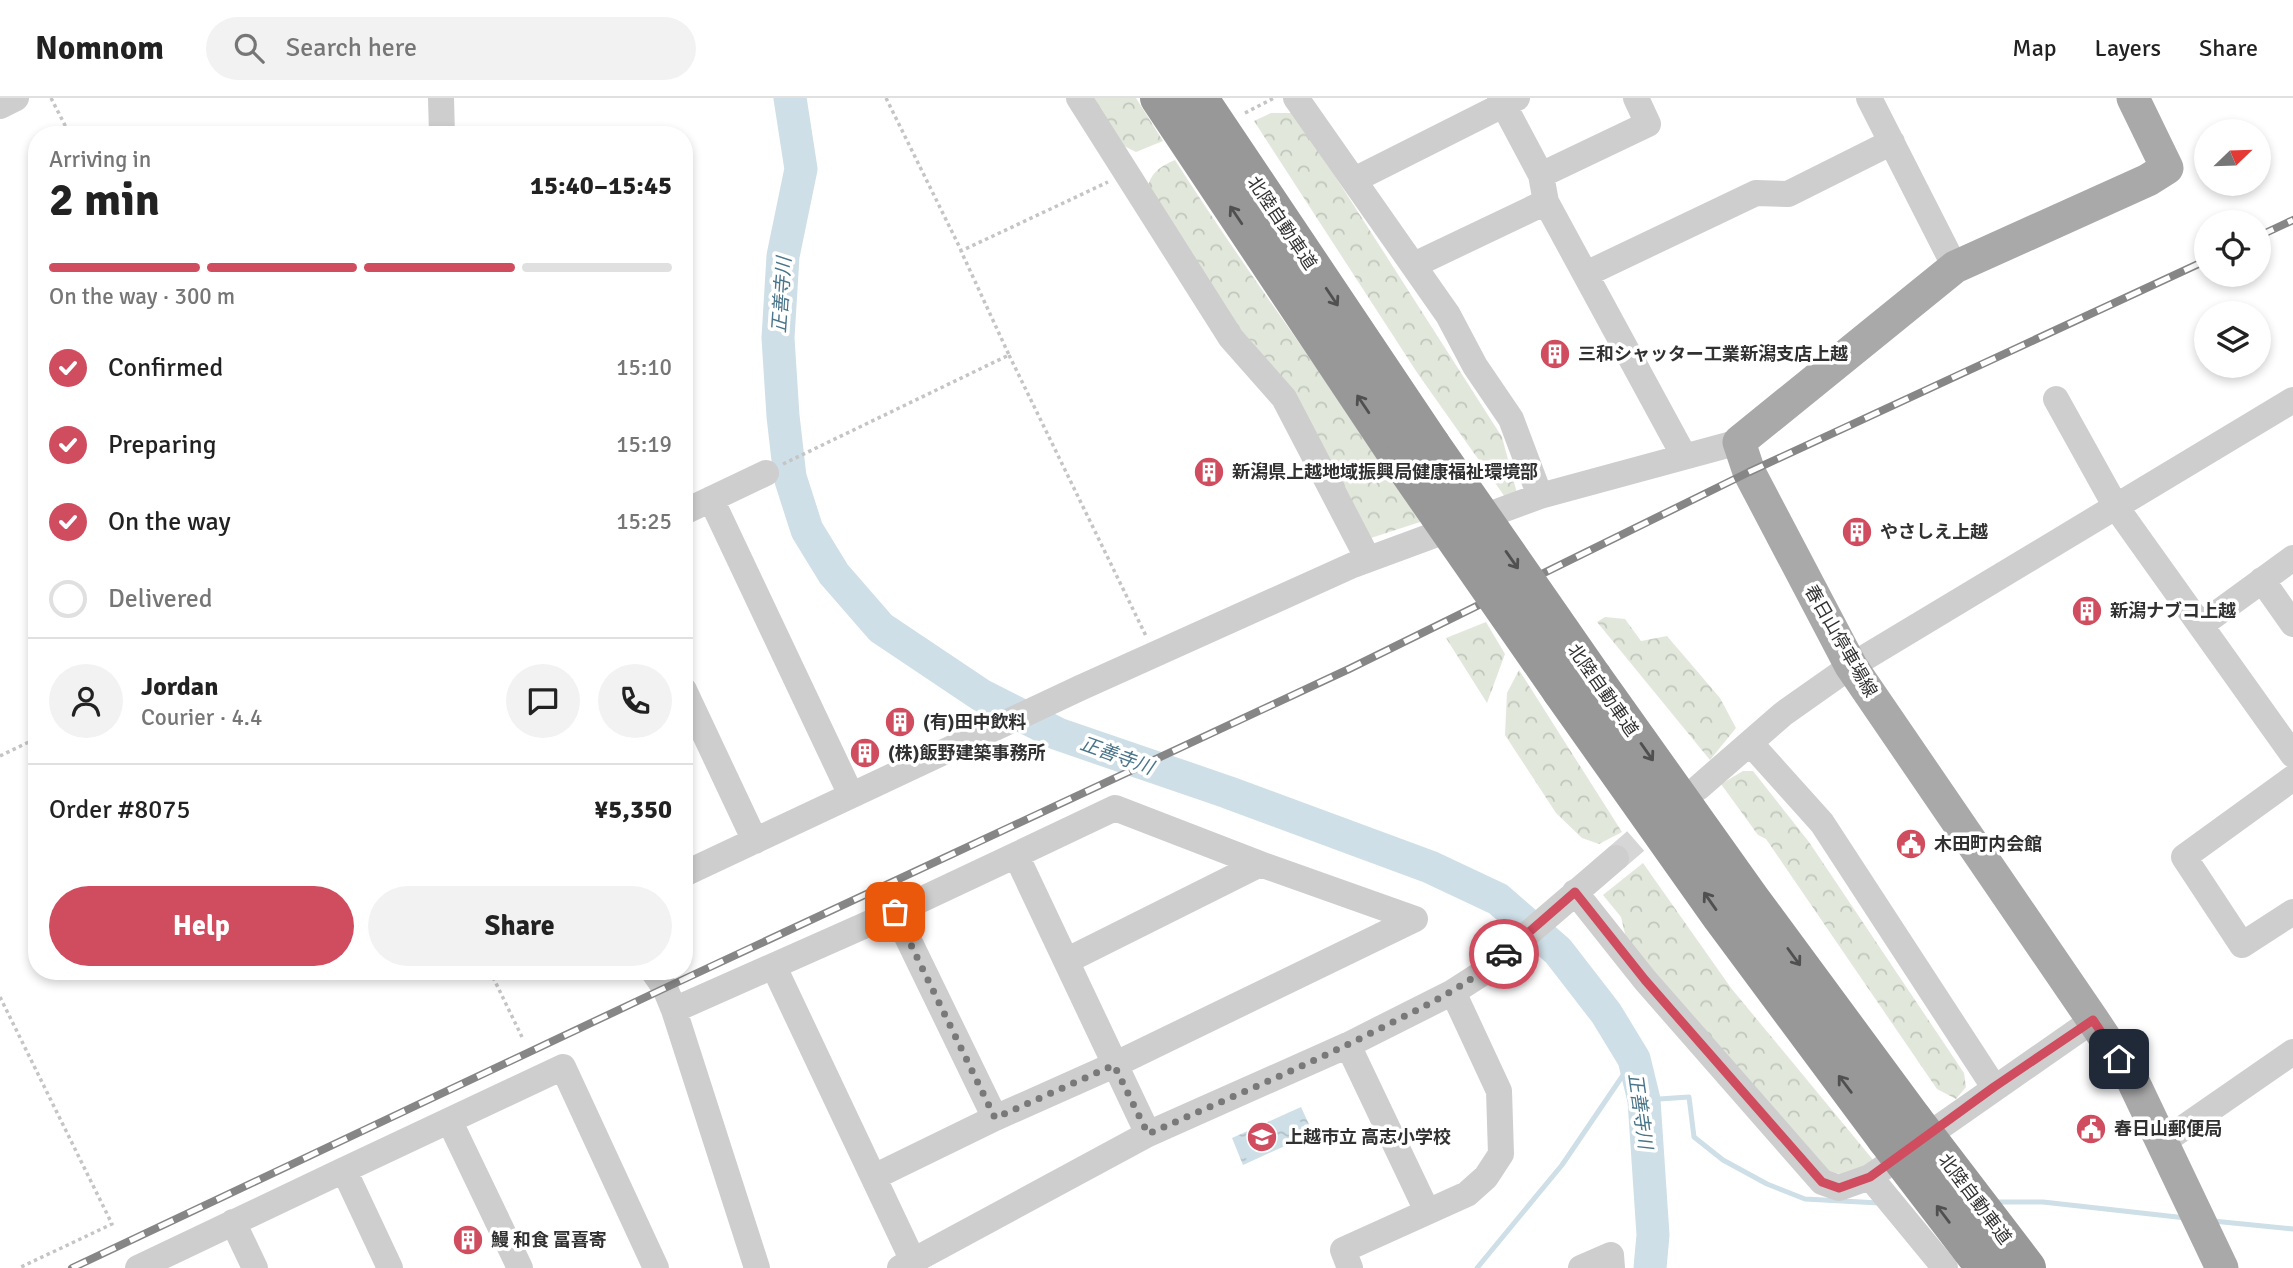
<!DOCTYPE html>
<html lang="en">
<head>
<meta charset="utf-8">
<style>
  body { margin:0; font-family:Signika,"Noto Sans JP",sans-serif; background:#f2f2f2; color:#222; height:100vh; display:flex; flex-direction:column; font-size:26px; white-space:nowrap }
  * { box-sizing:border-box; margin:0 }
  p { font-size:23px; color:#767676 }
  .icon { flex:none; width:38px; height:38px; fill:none; stroke:currentColor; stroke-width:2; stroke-linecap:round; stroke-linejoin:round }
  .map { position:relative; flex:1; overflow:hidden }
  .side { position:absolute; left:28px; top:28px; width:665px; height:854px; display:flex; flex-direction:column; background:#fff; border-radius:28px; box-shadow:0 4px 10px #0003 }
  .side>* { flex:none }
  .needle { width:46px; rotate:67deg }
  .buttons { position:absolute; left:2194px; top:21px; display:grid; gap:14px }
  .buttons a { display:grid; place-items:center; width:77px; height:77px; border-radius:50%; background:#fff; box-shadow:0 4px 10px #0003; font-size:35px }
  .pin { position:absolute; display:grid; place-items:center; width:60px; height:60px; color:#fff; margin:-30px; border-radius:14px; box-shadow:0 4px 10px #0006 }
  .courier { position:absolute; display:grid; place-items:center; width:70px; height:70px; margin:-35px; border:5px solid #d04c5f; border-radius:50%; background:#fff; color:#222; box-shadow:0 2px 9px #0007 }
  .overview em { font-style:normal; font-weight:700 }
  .overview div { display:flex; flex-direction:column-reverse }
  .overview { display:flex; align-items:center; justify-content:space-between; height:119px; padding:0 21px }
  h1 { font-size:46px; font-weight:700; line-height:52px }
  .bar { display:grid; grid-template-columns:repeat(4,1fr); gap:10px 7px; align-content:center; height:84px; padding:0 21px }
  .bar i { height:9px; border-radius:5px; background:#e0e0e0 }
  .bar .active { background:#d04c5f }
  .bar p { grid-column:span 4 }
  .line { display:flex; align-items:center; gap:18px; padding:0 21px; border-top:2px solid #e0e0e0 }
  .line div { flex:1 }
  .round { display:grid; place-items:center; flex:none; width:74px; height:74px; border-radius:37px; background:#f2f2f2 }
  ol { padding:0 21px; list-style:none }
  li { display:flex; align-items:center; gap:21px; height:77px }
  li p { margin-inline-start:auto }
  li .icon { padding:7px; border-radius:50%; background:#d04c5f; color:#fff; stroke-width:4 }
  li:last-child { color:#767676 }
  li i { width:38px; height:38px; border:4px solid #e0e0e0; border-radius:50% }
  .button { display:flex; gap:14px; margin-top:auto; padding:14px 21px }
  .button a { flex:1; height:80px; border-radius:42px; background:#d04c5f; color:#fff; font-size:28px; font-weight:700; line-height:80px; text-align:center }
  .button a+a { background:#f2f2f2; color:#222 }
  header { display:flex; align-items:center; gap:42px; box-sizing:border-box; height:98px; padding:0 35px; background:#fff; border-bottom:2px solid #e0e0e0 }
  header strong { font-size:33px }
  nav { display:flex; gap:38px; margin-inline-start:auto; font-size:24px }
  .search { width:490px; height:63px; background:#f2f2f2; display:flex; align-items:center; gap:18px; box-sizing:border-box; padding:0 24px; border-radius:38px; color:#767676; font-size:26px }
  .map>svg:first-child { display:block }
</style>
</head>
<body>
<header>
<strong>Nomnom</strong>
<div class="search"><svg class="icon" aria-label="search" viewBox="0 0 24 24"><circle cx="10" cy="10" r="6"/><path d="M15 15l6 6"/></svg>Search here</div>
<nav><a>Map</a><a>Layers</a><a>Share</a></nav>
</header>
<div class="map">
<svg width="2293" height="1170" viewBox="0 0 2293 1170">
  <defs>
    <pattern id="forest-crowns" width="20" height="18" patternUnits="userSpaceOnUse" patternTransform="scale(1.75)"><rect width="20" height="18" fill="#e2e7dc"/><path d="M2 6a3 3 0 1 1 6 0M12 15a3 3 0 1 1 6 0" fill="none" stroke="#c2c7bd"/></pattern>
    <pattern id="water-ripples" width="26" height="14" patternUnits="userSpaceOnUse" patternTransform="scale(1.75)"><rect width="26" height="14" fill="#cedfe7"/><path d="M2 4q2-2 4 0t4 0M15 11q2-2 4 0t4 0" fill="none" stroke="#b1c0c7"/></pattern>
  </defs>
  <rect width="100%" height="100%" fill="#fff"/>
  <path fill="url(#forest-crowns)" d="M1089,0H1136L1163,43L1136,54L1116,44Z
    M1271,15H1292L1303,28L1502,339L1518,399H1505L1418,276L1254,23Z
    M1175,62C1254,185 1341,302 1423,423L1368,441L1147,93C1150,75 1159,69 1175,62Z
    M1605,519L1625,521L1641,543L1667,538L1720,600L1736,630L1710,662L1597,524Z
    M1486,524L1505,556L1487,605L1446,540Z
    M1519,572L1622,734L1599,746L1582,740L1556,715L1505,637L1507,595Z
    M1743,673H1753L1809,744L1964,975L1966,989L1956,1001L1937,991L1766,741L1758,737L1721,686Z
    M1643,765L1731,890L1874,1063C1853,1079 1845,1080 1820,1070L1627,844L1621,819L1603,797Z"/>
  <path fill="url(#water-ripples)" d="M1301,1009L1313,1035L1243,1067L1232,1040Z"/>
  <g fill="none" stroke-linecap="round" stroke-linejoin="round">
    <path stroke="#cedfe7" stroke-width="5" d="M1644,1002L1689,999L1694,1039L1723,1062L1767,1086L1805,1101L1879,1105
      M1997,1104H2043L2186,1120
      M2213,1123L2293,1131
      M1477,1170L1562,1067L1634,961"/>
    <path stroke="#cedfe7" stroke-width="33" d="M790,0L801,71L783,158L778,240L783,318L790,379L807,432L834,476L881,530L981,597L1058,636L1227,694L1430,769L1498,801L1558,853L1606,915L1634,961L1644,1002L1653,1137L1650,1170"/>
    <path stroke="#d6d6d6" stroke-width="26" stroke-dasharray="26 13" stroke-linecap="butt" d="M1616,760L1667,716"/>
    <path stroke="#c5c5c5" stroke-width="3.5" stroke-dasharray="3.5 3.5" stroke-linecap="butt" d="M51,0L70,37
      M886,0L961,152
      M1245,15L1274,0
      M1009,257L1146,538
      M783,366L1009,257L961,153L1108,84
      M0,658L37,640
      M490,873L522,939
      M0,899L112,1126L19,1170"/>
    <path stroke="#cecece" stroke-width="26" d="M441,0L442,37
      M1079,0L1231,240L1284,300L1368,461
      M1296,0L1448,217L1475,268L1511,321L1540,398
      M1500,0L1541,77L1546,104L1684,358
      M1869,0L1955,169
      M0,8L16,0
      M1541,77L1648,26L1636,0
      M1354,82L1517,0
      M1414,167L1546,104
      M1586,176L1756,95L1788,96L1892,44
      M2056,301L2116,409L2293,657
      M711,401L851,697
      M684,414L766,375
      M2262,482L2293,526
      M2201,527L2293,460
      M684,592L755,743
      M1751,646L1822,725L1994,989
      M2293,680L2184,759L2242,847L2293,814
      M1698,690L1783,616L1851,568L2293,302
      M1016,757L895,814L995,1020L1114,967L1415,821L1260,766
      M684,776L1080,590L1353,467L1540,398L1739,344
      M1575,794L1645,882L1822,1084L1839,1090L1870,1079
      M1066,863L1260,766L1115,710L1016,757L1148,1036
      M774,869L913,1163
      M653,873L665,890L674,912L757,1170
      M674,912L895,814
      M1348,947L1427,1113
      M450,1024L520,1170
      M2163,1044L2293,954
      M1914,1047L2093,922
      M1883,1070L1870,1079L1945,1170
      M874,1079L995,1020
      M233,1124L255,1170
      M138,1170L344,1072
      M390,1170L344,1072L563,969L656,1170
      M900,1170L1148,1036L1348,947L1453,894L1481,876L1616,760
      M1350,1170L1343,1152L1467,1096L1486,1079L1501,1056L1499,993L1453,894
      M1581,1170L1611,1157L1612,1170"/>
    <path stroke="#a9a9a9" stroke-width="33" d="M2133,0L2167,70L2148,82L1955,169L1739,344L1749,374L1851,568L2093,922L2132,981L2222,1170"/>
    <path stroke="#989898" stroke-width="38" d="M1159,0L1401,363
      M1199,0L1431,346
      M1593,579L1751,801L1914,1022
      M1561,593L1721,819L1886,1041"/>
    <g stroke="#868686" stroke-width="8">
      <path id="rail" d="M2259,138L2293,122
        M72,1170L665,890L1349,571L1749,374L2207,162"/>
    </g>
    <use href="#rail" stroke="#fff" stroke-width="5" stroke-dasharray="16" stroke-linecap="butt"/>
    <path stroke="#989898" stroke-width="38" d="M1431,346L1593,579
      M1401,363L1561,593
      M1914,1022L2027,1170
      M1886,1041L1985,1170"/>
  </g>
  <defs><path id="oneway-shaft" d="M-6 0H5M1.5-3L5.5 0L1.5 3" fill="none" stroke-width="1.6" stroke-linecap="round" stroke-linejoin="round" transform="scale(1.75)"/></defs>
  <g stroke="#505050">
    <use href="#oneway-shaft" transform="translate(1236 117) rotate(-124)"/>
    <use href="#oneway-shaft" transform="translate(1332 199) rotate(56)"/>
    <use href="#oneway-shaft" transform="translate(1363 306) rotate(-124)"/>
    <use href="#oneway-shaft" transform="translate(1512 462) rotate(55)"/>
    <use href="#oneway-shaft" transform="translate(1647 654) rotate(55)"/>
    <use href="#oneway-shaft" transform="translate(1710 803) rotate(-125)"/>
    <use href="#oneway-shaft" transform="translate(1794 859) rotate(54)"/>
    <use href="#oneway-shaft" transform="translate(1845 986) rotate(-127)"/>
    <use href="#oneway-shaft" transform="translate(1943 1116) rotate(-127)"/>
  </g>
  <g fill="none" stroke-linecap="round" stroke-linejoin="round">
    <path stroke="#797979" stroke-width="7" stroke-dasharray="0 12.6" d="M895,814L995,1020L1114,967L1148,1036C1229,1000 1311,966 1391,925C1431,905 1470,886 1504,856"/>
    <path stroke="#d04c5f" stroke-width="9" d="M1504,856L1575,794L1645,882L1822,1084L1839,1090L1870,1079L1994,989L2093,922L2119,961"/>
  </g>
  <defs>
    <g id="building-disc" transform="scale(1.575)"><circle r="9.5" fill="#d04c5f" stroke="#fff"/><path d="M-4-6H4V6H1V3H-1V6H-4ZM-2.5-4.3h1.7v1.8h-1.7ZM.8-4.3h1.7v1.8H.8ZM-2.5-1h1.7V.8h-1.7ZM.8-1h1.7V.8H.8Z" fill="#fff"/></g>
    <g id="civic-disc" transform="scale(1.575)"><circle r="9.5" fill="#d04c5f" stroke="#fff"/><path d="M-.6-6.5H3V-4.5H.6V-3L4-1V1h2V6H-6V1h2V-1L-.6-3ZM-1.2 2.5V6h2.4V2.5Z" fill="#fff"/></g>
    <g id="school-disc" transform="scale(1.575)"><circle r="9.5" fill="#d04c5f" stroke="#fff"/><path d="M0-5L7-2L0 1L-7-2ZM-4 1L0 2.5L4 1V4Q0 6-4 4Z" fill="#fff"/></g>
  </defs>
  <g fill-rule="evenodd">
    <use href="#building-disc" x="1555" y="256"/>
    <use href="#building-disc" x="1209" y="374"/>
    <use href="#building-disc" x="1857" y="434"/>
    <use href="#building-disc" x="2087" y="513"/>
    <use href="#building-disc" x="900" y="624"/>
    <use href="#building-disc" x="865" y="655"/>
    <use href="#civic-disc" x="1911" y="746"/>
    <use href="#civic-disc" x="2091" y="1031"/>
    <use href="#school-disc" x="1262" y="1039"/>
    <use href="#building-disc" x="468" y="1142"/>
  </g>
  <g text-anchor="middle" stroke-width="7" stroke-linejoin="round" paint-order="stroke">
    <g font-size="18" fill="#313131" stroke="#fff">
      <text transform="translate(1282 125) rotate(56)" y="6">北陸自動車道</text>
      <text transform="translate(1841 543) rotate(60)" y="6">春日山停車場線</text>
      <text transform="translate(1603 592) rotate(55)" y="6">北陸自動車道</text>
      <text transform="translate(1975 1101) rotate(53)" y="6">北陸自動車道</text>
    </g>
    <g font-size="18" font-weight="bold" fill="#313131" stroke="#fff" text-anchor="start">
      <text x="1578" y="262">三和シャッター工業新潟支店上越</text>
      <text x="1232" y="380">新潟県上越地域振興局健康福祉環境部</text>
      <text x="1880" y="440">やさしえ上越</text>
      <text x="2110" y="519">新潟ナブコ上越</text>
      <text x="923" y="630">(有)田中飲料</text>
      <text x="888" y="661">(株)飯野建築事務所</text>
      <text x="1934" y="752">木田町内会館</text>
      <text x="2114" y="1037">春日山郵便局</text>
      <text x="1285" y="1045">上越市立 高志小学校</text>
      <text x="491" y="1148">鰻 和食 冨喜寄</text>
    </g>
    <g font-size="19" font-style="italic" fill="#49758a" stroke="#fff">
      <text transform="translate(781 197) rotate(-86)" y="7">正善寺川</text>
      <text transform="translate(1117 657) rotate(20)" y="7">正善寺川</text>
      <text transform="translate(1641 1013) rotate(82)" y="7">正善寺川</text>
    </g>
  </g>
</svg>
<div class="buttons">
<a><svg class="needle" viewBox="-14 -14 28 28"><path d="M0-13l5 13h-10z" fill="#e53935"/><path d="M0 13l5-13h-10z" fill="#767676"/></svg></a>
<a><svg class="icon" aria-label="locate" viewBox="0 0 24 24"><circle cx="12" cy="12" r="6"/><path d="M12 2v4M12 18v4M2 12h4M18 12h4"/></svg></a>
<a><svg class="icon" aria-label="layers" viewBox="0 0 24 24"><path d="M12 4l9 5-9 5-9-5zM3 14l9 5 9-5"/></svg></a>
</div>
<div class="pin" style="left:895px;top:814px;background:#ea580c"><svg class="icon" aria-label="bag" viewBox="0 0 24 24"><path d="M5 8h14l-1 12H6zM9 8a3 3 0 0 1 6 0"/></svg></div>
<div class="pin" style="left:2119px;top:961px;background:#1f2937"><svg class="icon" aria-label="home" viewBox="0 0 24 24"><path d="M3 11l9-7 9 7M6 9v11h12V9"/></svg></div>
<div class="courier" style="left:1504px;top:856px"><svg class="icon" aria-label="car" viewBox="0 0 24 24"><path d="M5 17H2v-5l4-1 3-4h7l3 4 3 1v5h-3M9 17h6M6 11h13"/><circle cx="7" cy="17" r="2"/><circle cx="17" cy="17" r="2"/></svg></div>
<section class="side">
<div class="overview"><div><h1>2 min</h1><p>Arriving in</p></div><em>15:40–15:45</em></div>
<div class="bar"><i class="active"></i><i class="active"></i><i class="active"></i><i></i><p>On the way · 300 m</p></div>
<ol>
<li><svg class="icon" aria-label="check" viewBox="0 0 24 24"><path d="M5 12l5 5 9-10"/></svg>Confirmed<p>15:10</p></li>
<li><svg class="icon" aria-label="check" viewBox="0 0 24 24"><path d="M5 12l5 5 9-10"/></svg>Preparing<p>15:19</p></li>
<li><svg class="icon" aria-label="check" viewBox="0 0 24 24"><path d="M5 12l5 5 9-10"/></svg>On the way<p>15:25</p></li>
<li><i></i>Delivered</li>
</ol>
<div class="line" style="height:126px"><a class="round"><svg class="icon" aria-label="person" viewBox="0 0 24 24"><circle cx="12" cy="8" r="4"/><path d="M4 21q1-7 8-7t8 7"/></svg></a><div><b>Jordan</b><p>Courier · 4.4</p></div><a class="round"><svg class="icon" aria-label="chat" viewBox="0 0 24 24"><path d="M4 5h16v11H9l-5 4z"/></svg></a><a class="round"><svg class="icon" aria-label="phone" viewBox="0 0 24 24"><path d="M5 4h4l2 5-3 2q2 4 5 5l2-3 5 2v4C11 20 4 13 5 4z"/></svg></a></div>
<div class="line" style="height:91px"><div>Order #8075</div><b>¥5,350</b></div>
<div class="button"><a>Help</a><a>Share</a></div>
</section>
</div>
</body>
</html>
